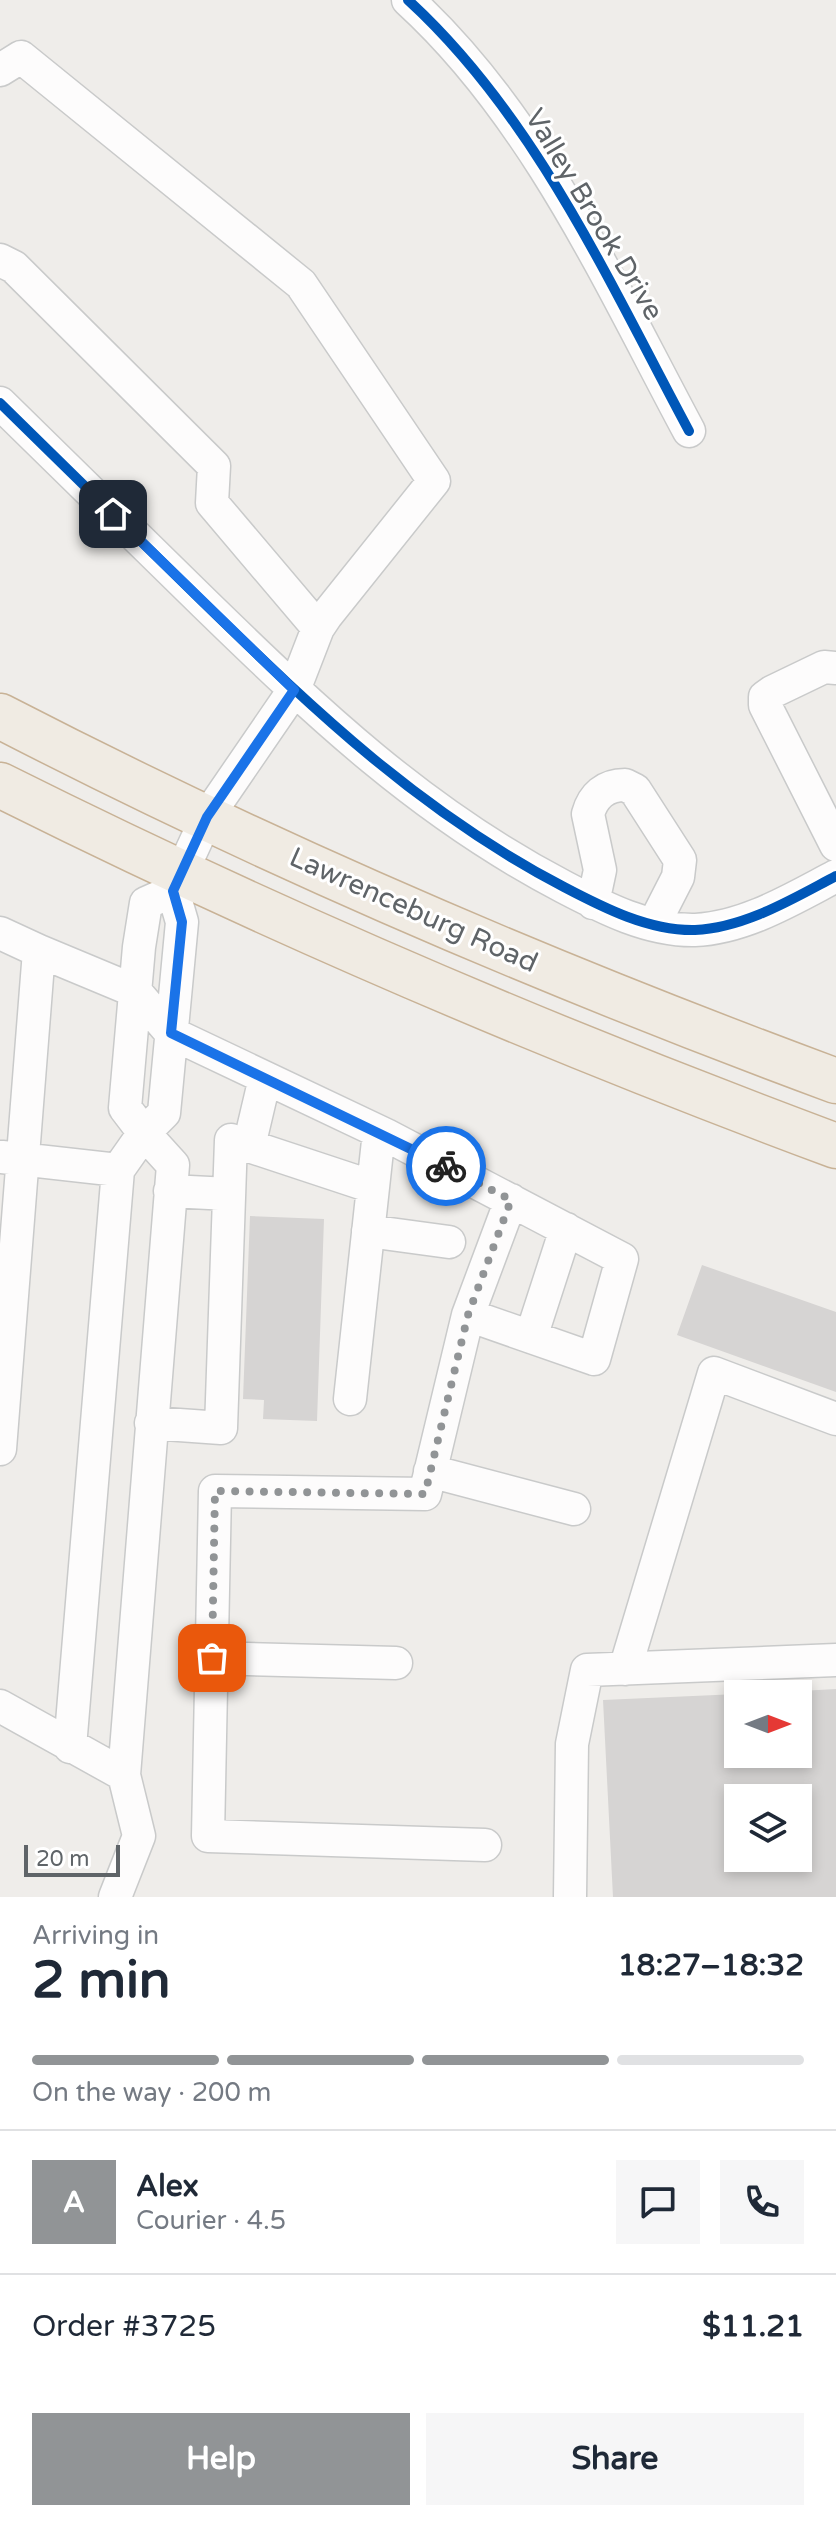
<!DOCTYPE html>
<html lang="en">
<head>
<meta charset="utf-8">
<style>
  body { margin:0; font-family:"Varela Round",sans-serif; background:#f6f6f7; color:#1f2937; height:100vh; display:flex; flex-direction:column; font-size:30px; white-space:nowrap }
  * { box-sizing:border-box; margin:0 }
  p { font-size:26px; color:#747a83 }
  .icon { flex:none; width:44px; height:44px; fill:none; stroke:currentColor; stroke-width:2; stroke-linecap:round; stroke-linejoin:round }
  .map { position:relative; height:1897px; overflow:hidden }
  .sheet { display:flex; flex-direction:column; background:#fff; flex:1 }
  .sheet>* { flex:none }
  .needle { width:52px; rotate:90deg }
  .fabs { position:absolute; left:724px; top:1680px; display:grid; gap:16px }
  .fabs a { display:grid; place-items:center; width:88px; height:88px; border-radius:0px; background:#fff; box-shadow:0 4px 12px #0003; font-size:40px }
  .scale { position:absolute; left:24px; bottom:20px; width:96px; box-sizing:border-box; padding-left:8px; border:4px solid #5f6468; border-top:0; font-size:22px; line-height:28px; white-space:nowrap; color:#5f6468; -webkit-text-stroke:6px #fff; paint-order:stroke }
  .pin { position:absolute; display:grid; place-items:center; width:68px; height:68px; color:#fff; margin:-34px; border-radius:16px; box-shadow:0 4px 12px #0006 }
  .courier { position:absolute; display:grid; place-items:center; width:80px; height:80px; margin:-40px; border:6px solid #1a73e8; border-radius:50%; background:#fff; color:#222; box-shadow:0 2px 10px #0007 }
  .headline em { font-style:normal; font-weight:800 }
  .headline div { display:flex; flex-direction:column-reverse }
  .headline { display:flex; align-items:center; justify-content:space-between; height:136px; padding:0 32px }
  h1 { font-size:52px; font-weight:800; line-height:60px }
  .bar { display:grid; grid-template-columns:repeat(4,1fr); gap:12px 8px; align-content:center; height:96px; padding:0 32px }
  .bar i { height:10px; border-radius:6px; background:#e0e1e3 }
  .bar .selected { background:#919496 }
  .bar p { grid-column:span 4 }
  .line { display:flex; align-items:center; gap:20px; padding:0 32px; border-top:2px solid #e0e1e3 }
  .line div { flex:1 }
  .round { display:grid; place-items:center; flex:none; width:84px; height:84px; border-radius:0px; background:#f6f6f7 }
  .button { display:flex; gap:16px; margin-top:auto; padding:16px 32px }
  .button a { flex:1; height:92px; border-radius:0px; background:#919496; color:#fff; font-size:32px; font-weight:800; line-height:92px; text-align:center }
  .button a+a { background:#f6f6f7; color:#1f2937 }
  .map>svg:first-child { display:block }
</style>
</head>
<body>
<div class="map">
<svg width="836" height="1897" viewBox="0 0 836 1897">
  <rect width="100%" height="100%" fill="#efedea"/>
  <path fill="#d6d4d3" fill-rule="evenodd" d="M250,1216L324,1219L317,1421L263,1419L264,1400L243,1399Z
    M702,1265L836,1312V1392L677,1335Z
    M836,1689V1897H613L603,1700L738,1694V1754H798V1694H782V1692ZM738,1798H798V1858H738Z"/>
  <g fill="none" stroke-linecap="round" stroke-linejoin="round">
    <g stroke="#c9caca" stroke-width="35">
      <path id="minor" d="M408,0C535,116 609,282 689,431
        M0,70L21,57L301,284L434,481L326,616L318,628L294,690L207,817L173,891L146,903L139,947L125,1108L144,1133L164,1113L182,922L173,891
        M0,260L14,267L214,466L212,503L318,628
        M0,403C68,470 136,536 204,603C317,713 422,813 564,887C604,908 649,931 695,930C745,928 794,898 836,876
        M836,668L824,667L772,692L765,697V705L836,845
        M593,903L600,870L588,814C593,796 605,785 625,785L635,790L680,860L678,877L654,924
        M0,933L39,951L0,1449
        M39,951L135,991L171,1033L386,1135L622,1259L594,1359L468,1315L425,1494L215,1491L208,1836L485,1845
        M249,1146L265,1078
        M2,1157L118,1170
        M170,1191L229,1194
        M368,1231L449,1242
        M468,1315L511,1200
        M531,1337L566,1229
        M350,1399L379,1132
        M151,1423L221,1428L231,1140L373,1187
        M430,1471L574,1509
        M212,1658L396,1663
        M625,1669L714,1373L836,1419
        M0,1706L124,1775L173,1165L144,1133L118,1170L70,1747
        M115,1897L139,1836L124,1775
        M570,1897L572,1744L587,1670L836,1660"/>
    </g>
    <g stroke="#c8b296" stroke-width="47">
      <path id="highway" d="M0,716C269,855 552,976 836,1081
        M0,785C272,921 551,1040 836,1146"/>
    </g>
    <use href="#minor" stroke="#fdfcfc" stroke-width="32"/>
    <use href="#highway" stroke="#f0ebe3" stroke-width="44"/>
    <g stroke="#fff" stroke-width="15">
      <path id="cycleway" d="M408,0C535,116 609,282 689,431
        M0,403C68,470 136,536 204,603C317,713 422,813 564,887C604,908 649,931 695,930C745,928 794,898 836,876"/>
    </g>
    <use href="#cycleway" stroke="#0057b8" stroke-width="10"/>
  </g>
  <g fill="none" stroke-linecap="round" stroke-linejoin="round">
    <path stroke="#919496" stroke-width="8" stroke-dasharray="0 14.4" d="M212,1658L215,1491L425,1494L468,1315L511,1200L446,1166"/>
    <path stroke="#1a73e8" stroke-width="10" d="M113,514L294,690L207,817L173,891L182,922L171,1033L446,1166"/>
  </g>
  <g text-anchor="middle" stroke-width="6" stroke-linejoin="round" paint-order="stroke">
    <g font-size="28" fill="#5f6468" stroke="#fff">
      <text transform="translate(595 214) rotate(59)" y="10">Valley Brook Drive</text>
      <text transform="translate(414 909) rotate(24)" y="10">Lawrenceburg Road</text>
    </g>
  </g>
</svg>
<div class="fabs">
<a><svg class="needle" viewBox="-14 -14 28 28"><path d="M0-13l5 13h-10z" fill="#e53935"/><path d="M0 13l5-13h-10z" fill="#747a83"/></svg></a>
<a><svg class="icon" aria-label="layers" viewBox="0 0 24 24"><path d="M12 4l9 5-9 5-9-5zM3 14l9 5 9-5"/></svg></a>
</div>
<div class="scale">20 m</div>
<div class="pin" style="left:212px;top:1658px;background:#ea580c"><svg class="icon" aria-label="bag" viewBox="0 0 24 24"><path d="M5 8h14l-1 12H6zM9 8a3 3 0 0 1 6 0"/></svg></div>
<div class="pin" style="left:113px;top:514px;background:#1f2937"><svg class="icon" aria-label="home" viewBox="0 0 24 24"><path d="M3 11l9-7 9 7M6 9v11h12V9"/></svg></div>
<div class="courier" style="left:446px;top:1166px"><svg class="icon" aria-label="bike" viewBox="0 0 24 24"><circle cx="6" cy="16" r="4"/><circle cx="18" cy="16" r="4"/><path d="M6 16l4-8h5l3 8M10 8l3 8H6M13 5h3"/></svg></div>
</div>
<section class="sheet">
<div class="headline"><div><h1>2 min</h1><p>Arriving in</p></div><em>18:27–18:32</em></div>
<div class="bar"><i class="selected"></i><i class="selected"></i><i class="selected"></i><i></i><p>On the way · 200 m</p></div>
<div class="line" style="height:144px"><b class="round" style="background:#919496;color:#fff">A</b><div><b>Alex</b><p>Courier · 4.5</p></div><a class="round"><svg class="icon" aria-label="chat" viewBox="0 0 24 24"><path d="M4 5h16v11H9l-5 4z"/></svg></a><a class="round"><svg class="icon" aria-label="phone" viewBox="0 0 24 24"><path d="M5 4h4l2 5-3 2q2 4 5 5l2-3 5 2v4C11 20 4 13 5 4z"/></svg></a></div>
<div class="line" style="height:104px"><div>Order #3725</div><b>$11.21</b></div>
<div class="button"><a>Help</a><a>Share</a></div>
</section>
</body>
</html>
